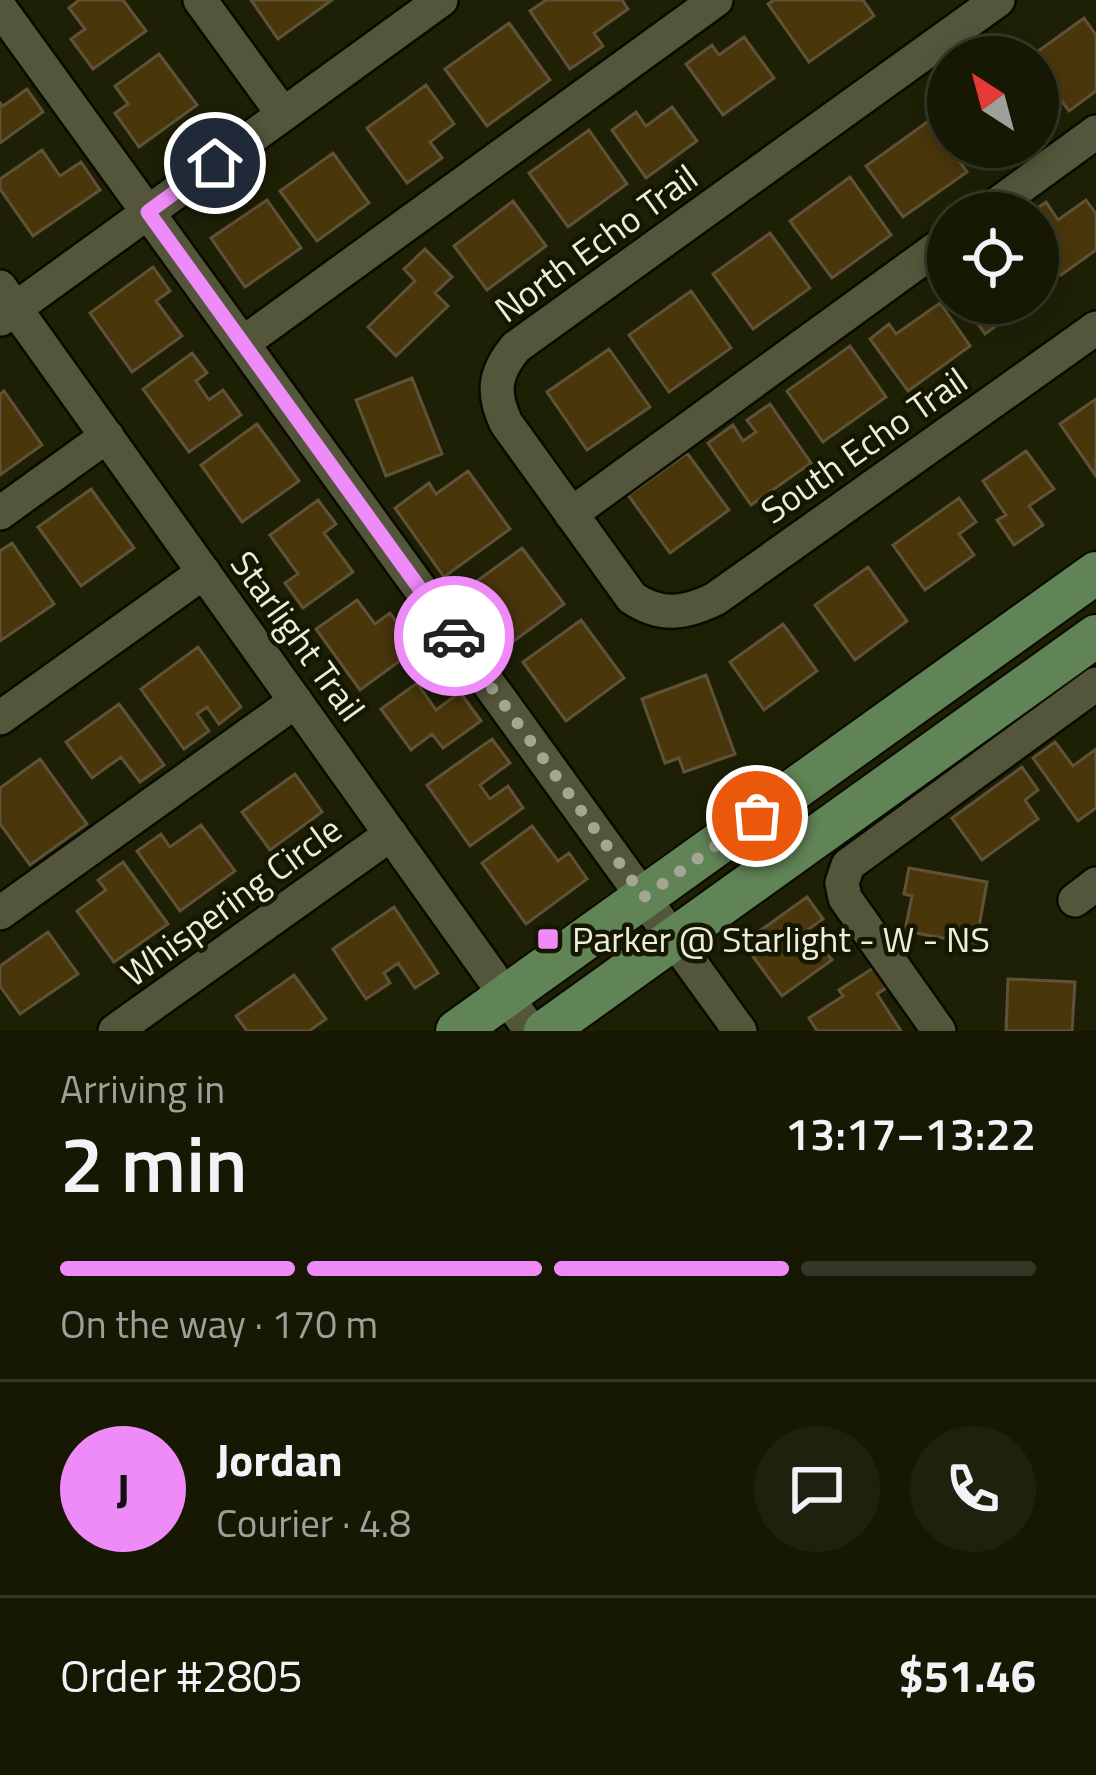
<!DOCTYPE html>
<html lang="en">
<head>
<meta charset="utf-8">
<style>
  body { margin:0; font-family:"Titillium Web",sans-serif; background:#1f210e; color:#f1f3f6; height:100vh; display:flex; flex-direction:column; font-size:45px; white-space:nowrap }
  * { box-sizing:border-box; margin:0 }
  p { font-size:39px; color:#9ea09a }
  .icon { flex:none; width:66px; height:66px; fill:none; stroke:currentColor; stroke-width:2; stroke-linecap:round; stroke-linejoin:round }
  .map { position:relative; height:1031px; overflow:hidden }
  .details { display:flex; flex-direction:column; background:#161804; flex:1 }
  .details>* { flex:none }
  .needle { width:78px; rotate:324deg }
  .buttons { position:absolute; left:927px; top:36px; display:grid; gap:24px }
  .buttons a { display:grid; place-items:center; width:132px; height:132px; border-radius:50%; background:#161804; box-shadow:0 6px 18px #0003,0 0 0 3px #353726; font-size:60px }
  .pin { position:absolute; display:grid; place-items:center; width:102px; height:102px; color:#fff; margin:-51px; border:6px solid #fff; border-radius:50%; box-shadow:0 3px 12px #0007 }
  .courier { position:absolute; display:grid; place-items:center; width:120px; height:120px; margin:-60px; border:9px solid #ee8bf8; border-radius:50%; background:#fff; color:#222; box-shadow:0 3px 15px #0007 }
  .headline em { font-style:normal; font-weight:600 }
  .headline div { display:flex; flex-direction:column-reverse }
  .headline { display:flex; align-items:center; justify-content:space-between; height:204px; padding:0 60px }
  h1 { font-size:78px; font-weight:600; line-height:90px }
  .bar { display:grid; grid-template-columns:repeat(4,1fr); gap:18px 12px; align-content:center; height:144px; padding:0 60px }
  .bar i { height:15px; border-radius:9px; background:#353726 }
  .bar .active { background:#ee8bf8 }
  .bar p { grid-column:span 4 }
  .line { display:flex; align-items:center; gap:30px; padding:0 60px; border-top:3px solid #353726 }
  .line div { flex:1 }
  .round { display:grid; place-items:center; flex:none; width:126px; height:126px; border-radius:63px; background:#1f210e }
  .map>svg:first-child { display:block }
</style>
</head>
<body>
<div class="map">
<svg width="1096" height="1031" viewBox="0 0 1096 1031">
  <rect width="100%" height="100%" fill="#1e2006"/>
  <path fill="#49360b" stroke="#605238" stroke-width="3" d="M79,0H123L146,31L93,69L71,39L85,29L69,8Z
    M251,0H332L278,39Z
    M546,0H622L628,9L594,33L603,46L570,69L530,11Z
    M774,0H863L874,16L809,62L768,4Z
    M1084,18L1096,35V91L1069,111L1038,69V57H1030Z
    M509,23L550,80L487,126L445,69Z
    M744,37L774,78L723,115L686,64L712,45L719,55Z
    M159,54L197,105L139,147L115,113L128,104L115,86Z
    M426,85L454,124L430,142L442,158L407,183L367,128Z
    M27,89L43,112L0,143V103L3,106Z
    M672,107L697,141L646,178L612,130L636,112L646,126Z
    M930,120L967,172L903,217L866,166Z
    M589,130L627,184L568,227L529,173Z
    M975,147H1019L990,168Z
    M42,150L60,176L81,162L100,190L33,236L0,189V179Z
    M333,153L369,203L317,241L280,191Z
    M850,177L891,235L832,278L790,221Z
    M267,200L301,248L245,287L211,238Z
    M1086,200L1096,214V250L1061,275L1038,243V213H1031L1046,202L1058,220Z
    M513,201L546,246L487,290L454,246Z
    M770,233L810,288L753,329L713,274Z
    M425,249L452,277L435,293L448,306L396,356L368,327L415,281L404,269Z
    M153,267L170,291L156,301L182,336L132,372L90,313Z
    M691,291L731,348L669,392L629,335Z
    M940,303L970,346L908,391L870,339L889,324L896,334Z
    M963,303H1028L985,334Z
    M850,346L886,397L823,442L787,391Z
    M609,349L650,407L587,450L547,392Z
    M192,353L207,373L196,381L209,400L223,390L241,415L189,452L143,389Z
    M412,378L442,454L386,476L356,400Z
    M4,391L42,445L0,475V394Z
    M1096,399V476L1060,424Z
    M770,404L811,463L751,505L708,443L733,425L743,441L756,432L747,420Z
    M257,424L299,481L242,522L201,465Z
    M1026,451L1054,489L1029,506L1043,525L1014,545L997,520L1006,515L983,481Z
    M687,453L729,510L670,553L628,495Z
    M468,471L510,529L444,577L395,508L429,483L436,494Z
    M91,489L134,548L81,586L38,527Z
    M959,498L976,522L959,534L974,555L925,590L893,545Z
    M318,500L336,524L324,533L353,572L303,608L285,583L298,574L270,535Z
    M12,543L54,604L0,641V551Z
    M522,548L564,604L499,652L458,595Z
    M868,567L907,621L855,660L815,605Z
    M357,600L375,624L390,613L416,649L360,690L316,629Z
    M581,620L624,678L566,721L523,662Z
    M783,624L817,671L764,710L730,662Z
    M198,647L241,707L219,724L207,707L197,714L209,731L184,749L141,689Z
    M706,675L735,754L684,772L679,758L665,763L642,699Z
    M417,683L436,710L460,692L481,721L443,748L432,734L411,750L381,709Z
    M119,704L164,765L140,782L121,757L92,778L66,742Z
    M492,739L510,763L480,785L490,799L508,786L523,808L470,846L427,785Z
    M1055,742L1073,766L1096,749V808L1078,821L1033,758Z
    M40,759L87,824L30,865L0,824V788Z
    M1022,767L1038,790L1025,800L1038,819L982,860L952,818Z
    M295,774L322,812L270,850L242,812Z
    M201,825L235,871L180,911L137,851L161,834L170,847Z
    M532,826L558,861L569,853L587,879L526,924L482,863Z
    M123,862L168,924L114,962L77,911L106,890L98,880Z
    M909,868L987,882L976,944L905,931L912,896L904,894Z
    M807,897L823,919L809,929L832,960L782,996L743,943Z
    M394,907L438,973L415,988L398,963L384,973L390,983L366,999L333,949Z
    M48,932L78,974L20,1014L0,986V966Z
    M878,965L891,985L877,994L901,1031H817L809,1018L843,996L839,990Z
    M294,975L326,1019L309,1031H247L236,1016Z
    M1008,979L1075,982L1072,1031H1006Z"/>
  <g fill="none" stroke-linecap="round" stroke-linejoin="round">
    <g stroke="#090a00" stroke-width="38">
      <path id="minor" d="M200,0L283,114
        M998,0L516,347C494,373 492,393 506,423L632,598C661,617 684,614 715,599L1096,328
        M0,8L740,1031
        M985,213L1096,132
        M0,287L531,1031
        M1,319L441,0
        M243,343L716,0
        M0,513L107,436
        M571,514L948,240
        M0,718L204,572
        M1075,900L1096,884
        M0,913L296,701
        M115,1031L391,834
        M939,1031L845,898L842,883L848,865L1096,684"/>
    </g>
    <g stroke="#090a00" stroke-width="46">
      <path id="major" d="M457,1031L1096,573
        M545,1031L1096,636"/>
    </g>
    <use href="#minor" stroke="#53563a" stroke-width="33"/>
    <use href="#major" stroke="#618456" stroke-width="42"/>
  </g>
  <g fill="none" stroke-linecap="round" stroke-linejoin="round">
    <path stroke="#a3a692" stroke-width="12" stroke-dasharray="0 21.6" d="M454,636L644,897L757,816"/>
    <path stroke="#ee8bf8" stroke-width="15" d="M215,163L148,212L454,636"/>
  </g>
  <rect fill="#ee8bf8" stroke="#151700" stroke-width="4.5" x="536" y="927" width="24" height="24" rx="6"/>
  <g text-anchor="middle" stroke-width="9" stroke-linejoin="round" paint-order="stroke">
    <g font-size="36" fill="#ebeedd" stroke="#151700">
      <text transform="translate(596 243) rotate(-36)" y="13">North Echo Trail</text>
      <text transform="translate(864 445) rotate(-35)" y="13">South Echo Trail</text>
      <text transform="translate(298 636) rotate(54)" y="13">Starlight Trail</text>
      <text transform="translate(231 901) rotate(-36)" y="13">Whispering Circle</text>
    </g>
    <g font-size="36" fill="#ebeedd" stroke="#151700" text-anchor="start">
      <text x="572" y="952">Parker @ Starlight - W - NS</text>
    </g>
  </g>
</svg>
<div class="buttons">
<a><svg class="needle" viewBox="-14 -14 28 28"><path d="M0-13l5 13h-10z" fill="#e53935"/><path d="M0 13l5-13h-10z" fill="#9ea09a"/></svg></a>
<a><svg class="icon" aria-label="locate" viewBox="0 0 24 24"><circle cx="12" cy="12" r="6"/><path d="M12 2v4M12 18v4M2 12h4M18 12h4"/></svg></a>
</div>
<div class="pin" style="left:757px;top:816px;background:#ea580c"><svg class="icon" aria-label="bag" viewBox="0 0 24 24"><path d="M5 8h14l-1 12H6zM9 8a3 3 0 0 1 6 0"/></svg></div>
<div class="pin" style="left:215px;top:163px;background:#1f2937"><svg class="icon" aria-label="home" viewBox="0 0 24 24"><path d="M3 11l9-7 9 7M6 9v11h12V9"/></svg></div>
<div class="courier" style="left:454px;top:636px"><svg class="icon" aria-label="car" viewBox="0 0 24 24"><path d="M5 17H2v-5l4-1 3-4h7l3 4 3 1v5h-3M9 17h6M6 11h13"/><circle cx="7" cy="17" r="2"/><circle cx="17" cy="17" r="2"/></svg></div>
</div>
<section class="details">
<div class="headline"><div><h1>2 min</h1><p>Arriving in</p></div><em>13:17–13:22</em></div>
<div class="bar"><i class="active"></i><i class="active"></i><i class="active"></i><i></i><p>On the way · 170 m</p></div>
<div class="line" style="height:216px"><b class="round" style="background:#ee8bf8;color:#111">J</b><div><b>Jordan</b><p>Courier · 4.8</p></div><a class="round"><svg class="icon" aria-label="chat" viewBox="0 0 24 24"><path d="M4 5h16v11H9l-5 4z"/></svg></a><a class="round"><svg class="icon" aria-label="phone" viewBox="0 0 24 24"><path d="M5 4h4l2 5-3 2q2 4 5 5l2-3 5 2v4C11 20 4 13 5 4z"/></svg></a></div>
<div class="line" style="height:156px"><div>Order #2805</div><b>$51.46</b></div>
</section>
</body>
</html>
